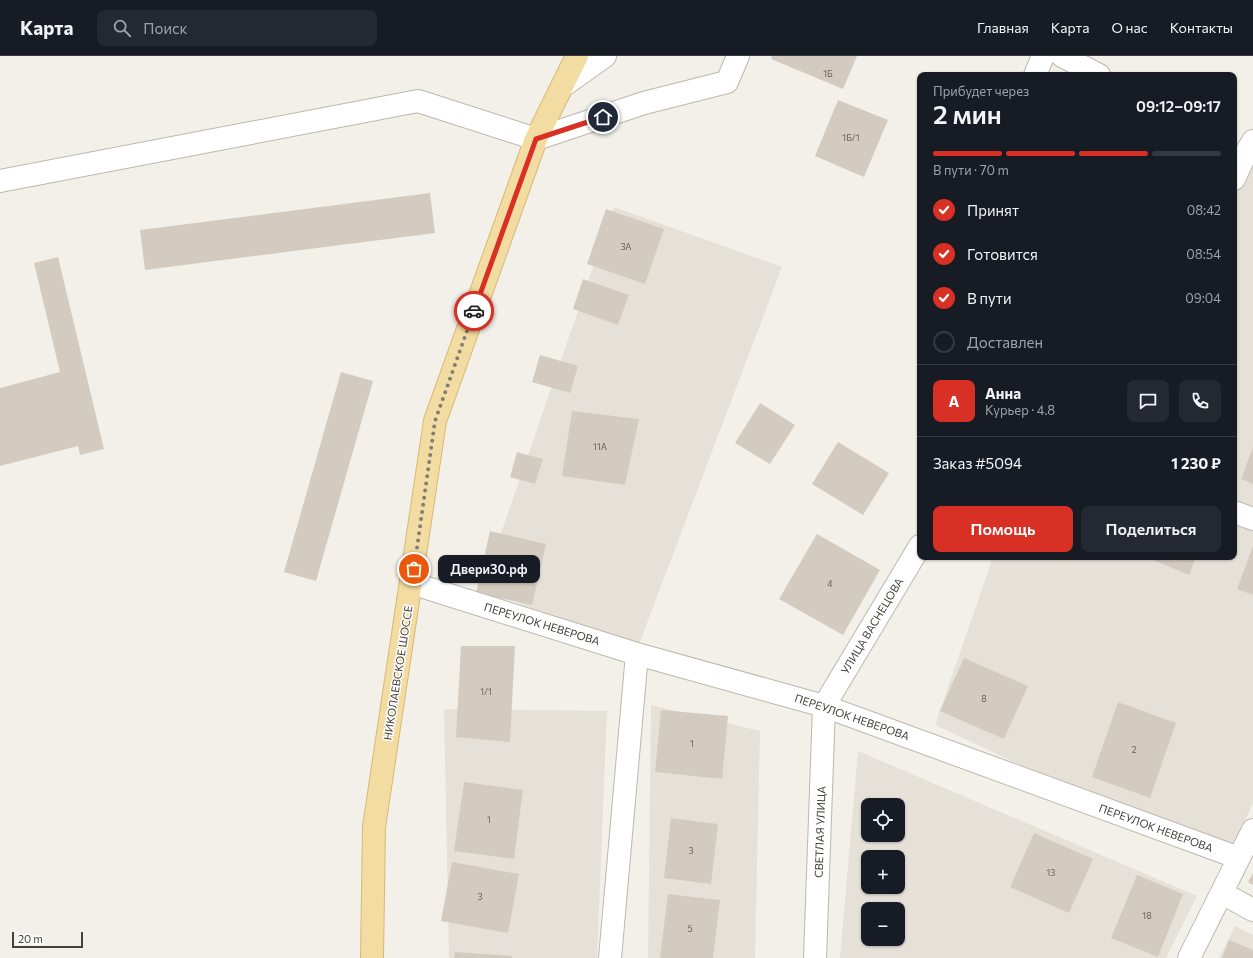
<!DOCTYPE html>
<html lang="ru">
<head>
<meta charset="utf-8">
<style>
  body { margin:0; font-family:Commissioner,sans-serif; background:#242831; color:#f1f3f6; height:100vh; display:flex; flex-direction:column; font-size:15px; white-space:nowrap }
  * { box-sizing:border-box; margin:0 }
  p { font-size:13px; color:#9ea1a6 }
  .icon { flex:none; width:22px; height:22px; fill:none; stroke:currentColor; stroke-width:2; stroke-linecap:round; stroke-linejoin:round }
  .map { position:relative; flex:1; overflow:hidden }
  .side { position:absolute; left:917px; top:16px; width:320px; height:488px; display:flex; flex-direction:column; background:#171b24; border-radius:8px; box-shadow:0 1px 3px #0004 }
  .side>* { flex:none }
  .fabs { position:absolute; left:861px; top:742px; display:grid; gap:8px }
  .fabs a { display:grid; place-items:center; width:44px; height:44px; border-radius:8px; background:#171b24; box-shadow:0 1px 3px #0004; font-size:20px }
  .scale { position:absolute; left:12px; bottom:10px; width:71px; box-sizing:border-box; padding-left:4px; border:2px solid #454038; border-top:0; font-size:11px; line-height:14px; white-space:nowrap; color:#454038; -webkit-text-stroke:3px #fff; paint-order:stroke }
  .pin { position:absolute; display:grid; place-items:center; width:34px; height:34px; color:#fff; margin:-17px; border:2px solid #fff; border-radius:50%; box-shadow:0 1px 4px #0007 }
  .courier { position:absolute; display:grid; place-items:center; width:40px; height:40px; margin:-20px; border:3px solid #d93025; border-radius:50%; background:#fff; color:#222; box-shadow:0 1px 5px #0007 }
  .bubble { position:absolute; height:28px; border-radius:8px; background:#171b24; box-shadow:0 1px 3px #0004; font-size:13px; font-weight:600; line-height:28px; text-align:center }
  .headline em { font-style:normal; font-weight:600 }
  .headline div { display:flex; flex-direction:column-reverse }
  .headline { display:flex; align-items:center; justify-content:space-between; height:68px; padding:0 16px }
  h1 { font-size:26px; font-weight:600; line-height:30px }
  .bar { display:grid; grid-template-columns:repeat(4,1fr); gap:6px 4px; align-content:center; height:48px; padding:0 16px }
  .bar i { height:5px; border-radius:3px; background:#363941 }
  .bar .current { background:#d93025 }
  .bar p { grid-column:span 4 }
  .line { display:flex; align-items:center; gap:10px; padding:0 16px; border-top:1px solid #363941 }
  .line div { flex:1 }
  .round { display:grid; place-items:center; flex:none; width:42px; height:42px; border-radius:8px; background:#242831 }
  ol { padding:0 16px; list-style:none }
  li { display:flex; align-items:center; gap:12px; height:44px }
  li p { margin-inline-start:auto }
  li .icon { padding:4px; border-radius:50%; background:#d93025; color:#fff; stroke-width:4 }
  li:last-child { color:#9ea1a6 }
  li i { width:22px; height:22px; border:2px solid #363941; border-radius:50% }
  .button { display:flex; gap:8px; margin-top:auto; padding:8px 16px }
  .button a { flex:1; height:46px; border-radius:8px; background:#d93025; color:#fff; font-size:16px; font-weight:600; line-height:46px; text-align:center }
  .button a+a { background:#242831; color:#f1f3f6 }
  header { display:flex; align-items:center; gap:24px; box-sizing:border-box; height:56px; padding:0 20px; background:#171b24; border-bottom:1px solid #363941 }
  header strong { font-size:19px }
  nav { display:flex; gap:22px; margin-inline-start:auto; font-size:14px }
  .search { width:280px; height:36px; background:#242831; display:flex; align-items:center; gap:10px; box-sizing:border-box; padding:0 14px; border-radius:8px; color:#9ea1a6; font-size:15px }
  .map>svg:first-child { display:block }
</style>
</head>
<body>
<header>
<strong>Карта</strong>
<div class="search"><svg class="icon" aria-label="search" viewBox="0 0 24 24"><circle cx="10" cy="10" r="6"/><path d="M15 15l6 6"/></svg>Поиск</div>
<nav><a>Главная</a><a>Карта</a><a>О нас</a><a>Контакты</a></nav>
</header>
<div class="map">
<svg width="1253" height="902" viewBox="0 0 1253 902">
  <rect width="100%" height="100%" fill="#f3f0e9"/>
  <path fill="#e6e1d8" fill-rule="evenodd" d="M1253,90V747L1227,806L935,669L993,501H1234V113Z
    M614,151L782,211L636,596L482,532Z
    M651,649L760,675L755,902H648Z
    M444,653L607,655L597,902H449Z
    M858,695L1197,840L1166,902H840ZM868,749H898V779H868ZM868,801H898V831H868ZM868,853H898V883H868Z
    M1235,870L1253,879V902H1219Z"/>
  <path fill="#d3cbc0" d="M772,0H857L843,33L771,3Z
    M838,44L888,64L864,121L815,100Z
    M430,137L435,177L145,214L140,174Z
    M606,153L664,173L645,228L587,208Z
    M58,201L104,393L80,399L78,390L0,410V332L60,316L34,207Z
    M583,223L629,239L618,269L573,253Z
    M540,299L578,310L570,337L532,326Z
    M341,316L373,325L316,525L284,516Z
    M760,347L795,369L770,408L735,387Z
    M572,355L639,363L625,429L562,420Z
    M838,386L889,417L863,459L812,428Z
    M1253,391V428L1241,423Z
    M517,396L543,403L535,428L510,421Z
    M490,475L546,488L532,549L476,537Z
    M817,478L880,514L843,579L779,543Z
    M1253,490V539L1237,533Z
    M1146,501H1196L1189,519Z
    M461,590H515L510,686L456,681Z
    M964,602L1028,630L1004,683L940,655Z
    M1118,646L1176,667L1150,742L1092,721Z
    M661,654L728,660L722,723L655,716Z
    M464,726L523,734L514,803L454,795Z
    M671,762L718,768L711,828L664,822Z
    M1034,777L1093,803L1069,857L1010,831Z
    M452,806L519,818L508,877L441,865Z
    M1253,817V829L1248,826Z
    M1137,819L1183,838L1158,901L1111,882Z
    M668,838L720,844L713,902H660Z
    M1229,884L1253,894V902H1222Z
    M455,896L512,900V902H454Z"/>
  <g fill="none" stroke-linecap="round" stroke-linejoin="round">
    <g stroke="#bdb7ad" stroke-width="24">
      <path id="minor" d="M1062,0L1099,19
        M1035,19L1043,0
        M563,30L605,0
        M1234,123L1248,93L1253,85
        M0,125L418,45L536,83L644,47L727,26L738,0
        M1234,456L1253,463
        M411,527L637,598L824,650L1239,802
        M1222,837L1253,854
        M610,902L637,598
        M815,902L824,650L920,490
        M1189,902L1253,774"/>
    </g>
    <g stroke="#d6b973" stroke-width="24">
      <path id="major" d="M372,902L374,771L435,365L536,83L577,0"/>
    </g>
    <use href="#minor" stroke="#fff" stroke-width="22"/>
    <use href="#major" stroke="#f3dca2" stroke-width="22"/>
  </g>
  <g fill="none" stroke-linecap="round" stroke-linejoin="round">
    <path stroke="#827e76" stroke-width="4" stroke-dasharray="0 7.2" d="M414,513L435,365L474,255"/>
    <path stroke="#d93025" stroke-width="5" d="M474,255L536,83L603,61"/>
  </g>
  <g text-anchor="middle" stroke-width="3" stroke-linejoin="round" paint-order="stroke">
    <g font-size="9" fill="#68635a">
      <text x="828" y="21">1Б</text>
      <text x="851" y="85">1Б/1</text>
      <text x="626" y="194">3А</text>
      <text x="600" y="394">11А</text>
      <text x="830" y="531">4</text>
      <text x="486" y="639">1/1</text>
      <text x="984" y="646">8</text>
      <text x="692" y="691">1</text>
      <text x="1134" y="697">2</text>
      <text x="489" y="767">1</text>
      <text x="691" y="798">3</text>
      <text x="1051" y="820">13</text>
      <text x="480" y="844">3</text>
      <text x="1147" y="863">18</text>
      <text x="690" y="876">5</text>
    </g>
    <g font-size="11" fill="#454038" stroke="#fff">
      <text transform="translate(542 568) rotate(17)" y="4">ПЕРЕУЛОК НЕВЕРОВА</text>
      <text transform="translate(872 570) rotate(-59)" y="4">УЛИЦА ВАСНЕЦОВА</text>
      <text transform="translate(398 617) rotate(-81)" y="4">НИКОЛАЕВСКОЕ ШОССЕ</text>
      <text transform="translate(852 661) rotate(19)" y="4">ПЕРЕУЛОК НЕВЕРОВА</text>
      <text transform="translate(1156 772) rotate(20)" y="4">ПЕРЕУЛОК НЕВЕРОВА</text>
      <text transform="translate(820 776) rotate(-88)" y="4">СВЕТЛАЯ УЛИЦА</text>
    </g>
  </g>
</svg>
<div class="fabs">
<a><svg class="icon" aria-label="locate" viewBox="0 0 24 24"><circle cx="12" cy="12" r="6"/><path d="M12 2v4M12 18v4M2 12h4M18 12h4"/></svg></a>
<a>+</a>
<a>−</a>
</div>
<div class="scale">20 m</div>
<div class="pin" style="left:414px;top:513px;background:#ea580c"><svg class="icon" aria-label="bag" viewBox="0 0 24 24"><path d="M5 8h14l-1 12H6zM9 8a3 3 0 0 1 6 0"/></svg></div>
<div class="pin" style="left:603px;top:61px;background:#1f2937"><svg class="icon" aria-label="home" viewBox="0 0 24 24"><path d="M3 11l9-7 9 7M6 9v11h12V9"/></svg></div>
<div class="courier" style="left:474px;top:255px"><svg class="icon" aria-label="car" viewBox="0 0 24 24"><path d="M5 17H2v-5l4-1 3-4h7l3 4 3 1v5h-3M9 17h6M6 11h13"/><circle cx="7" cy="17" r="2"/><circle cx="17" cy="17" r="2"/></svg></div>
<div class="bubble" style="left:438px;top:499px;width:102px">Двери30.рф</div>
<section class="side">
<div class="headline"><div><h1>2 мин</h1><p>Прибудет через</p></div><em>09:12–09:17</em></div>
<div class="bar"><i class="current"></i><i class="current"></i><i class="current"></i><i></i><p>В пути · 70 m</p></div>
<ol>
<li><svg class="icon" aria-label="check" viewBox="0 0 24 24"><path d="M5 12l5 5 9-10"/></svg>Принят<p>08:42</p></li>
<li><svg class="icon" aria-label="check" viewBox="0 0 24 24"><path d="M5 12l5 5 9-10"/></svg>Готовится<p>08:54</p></li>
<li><svg class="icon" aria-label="check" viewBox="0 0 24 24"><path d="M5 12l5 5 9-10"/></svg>В пути<p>09:04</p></li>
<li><i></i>Доставлен</li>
</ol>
<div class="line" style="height:72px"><b class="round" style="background:#d93025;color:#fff">А</b><div><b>Анна</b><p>Курьер · 4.8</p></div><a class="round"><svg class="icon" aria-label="chat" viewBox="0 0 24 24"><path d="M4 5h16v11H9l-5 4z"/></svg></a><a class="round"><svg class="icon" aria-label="phone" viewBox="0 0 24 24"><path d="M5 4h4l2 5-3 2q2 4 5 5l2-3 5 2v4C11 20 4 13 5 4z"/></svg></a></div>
<div class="line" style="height:52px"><div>Заказ #5094</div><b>1 230 ₽</b></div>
<div class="button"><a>Помощь</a><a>Поделиться</a></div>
</section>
</div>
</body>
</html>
